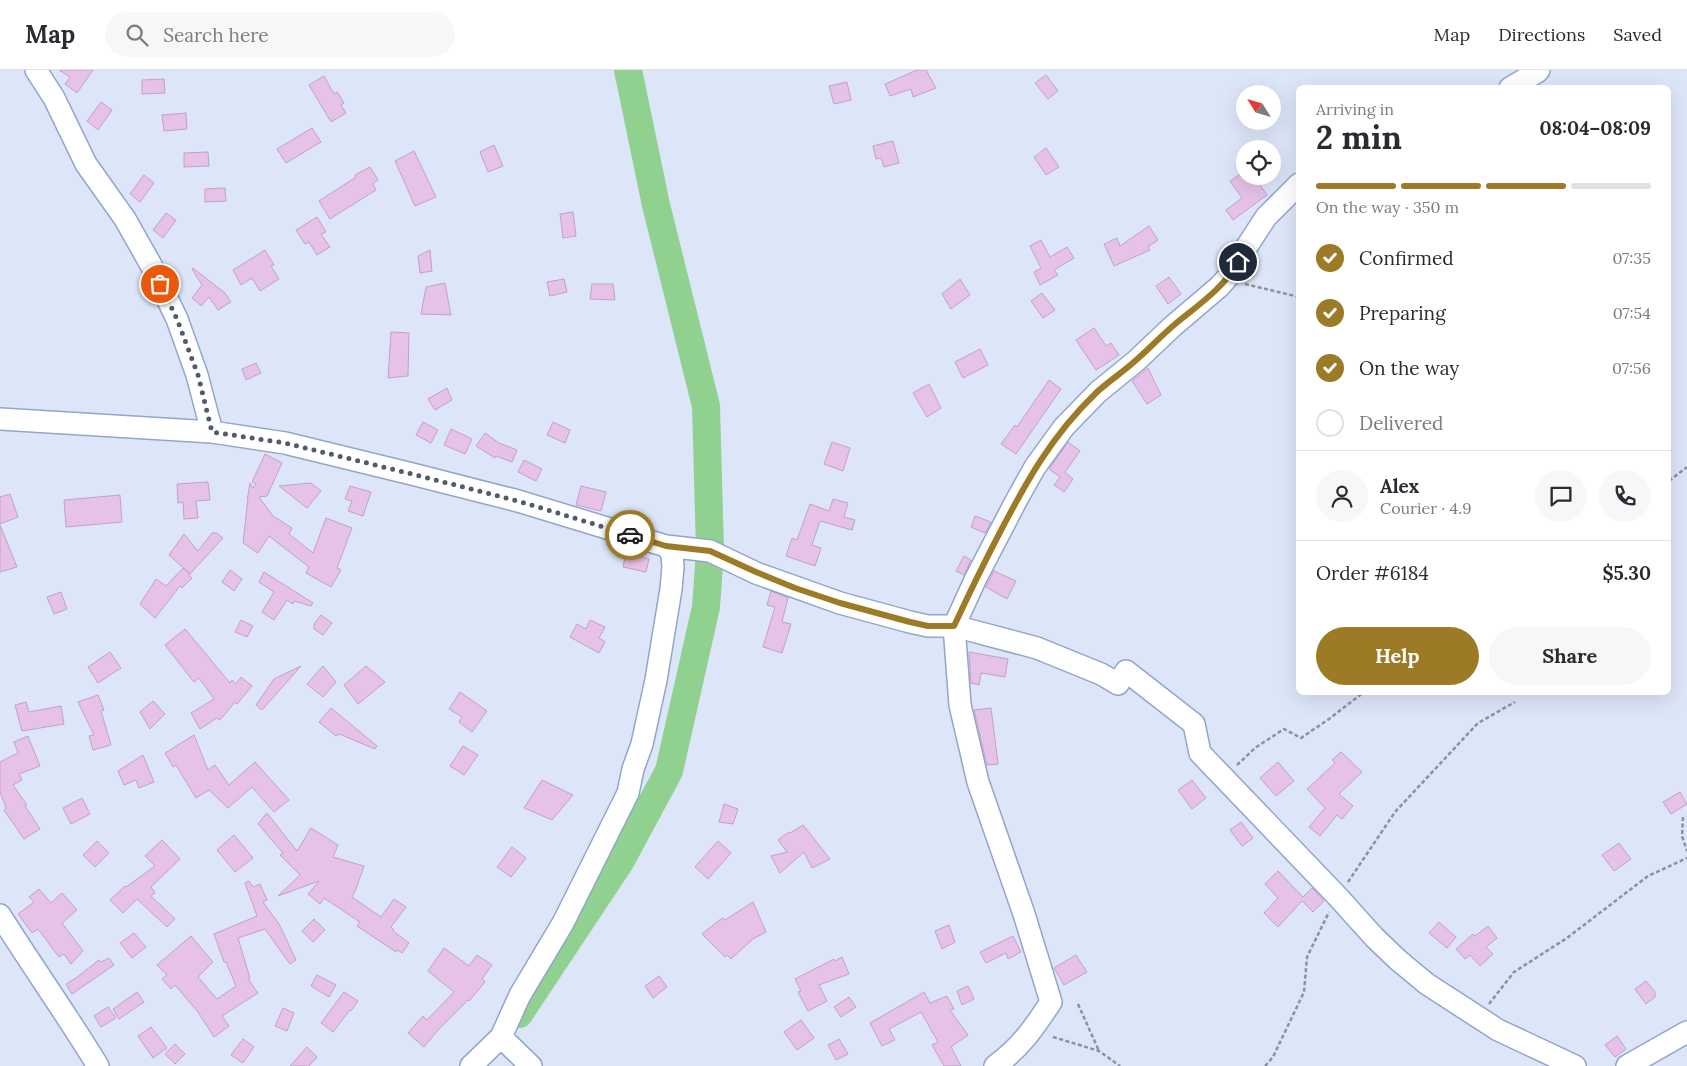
<!DOCTYPE html>
<html lang="en">
<head>
<meta charset="utf-8">
<style>
  body { margin:0; font-family:Lora,serif; background:#f7f7f7; color:#2b2b33; height:100vh; display:flex; flex-direction:column; font-size:19px; white-space:nowrap }
  * { box-sizing:border-box; margin:0 }
  p { font-size:16px; color:#7c7c81 }
  .icon { flex:none; width:28px; height:28px; fill:none; stroke:currentColor; stroke-width:2; stroke-linecap:round; stroke-linejoin:round }
  .map { position:relative; flex:1; overflow:hidden }
  .details { position:absolute; left:1296px; top:15px; width:375px; height:610px; display:flex; flex-direction:column; background:#fff; border-radius:8px; box-shadow:0 5px 20px #0002 }
  .details>* { flex:none }
  .needle { width:32px; rotate:307deg }
  .fabs { position:absolute; left:1236px; top:15px; display:grid; gap:10px }
  .fabs a { display:grid; place-items:center; width:45px; height:45px; border-radius:50%; background:#fff; box-shadow:0 5px 20px #0002; font-size:25px }
  .pin { position:absolute; display:grid; place-items:center; width:42px; height:42px; color:#fff; margin:-21px; border:2px solid #fff; border-radius:50%; box-shadow:0 1px 5px #0007 }
  .courier { position:absolute; display:grid; place-items:center; width:50px; height:50px; margin:-25px; border:4px solid #9d7a25; border-radius:50%; background:#fff; color:#222; box-shadow:0 1px 6px #0007 }
  .summary em { font-style:normal; font-weight:700 }
  .summary div { display:flex; flex-direction:column-reverse }
  .summary { display:flex; align-items:center; justify-content:space-between; height:85px; padding:0 20px }
  h1 { font-size:32px; font-weight:700; line-height:38px }
  .bar { display:grid; grid-template-columns:repeat(4,1fr); gap:8px 5px; align-content:center; height:60px; padding:0 20px }
  .bar i { height:6px; border-radius:4px; background:#e1e1e2 }
  .bar .on { background:#9d7a25 }
  .bar p { grid-column:span 4 }
  .line { display:flex; align-items:center; gap:12px; padding:0 20px; border-top:1px solid #e1e1e2 }
  .line div { flex:1 }
  .round { display:grid; place-items:center; flex:none; width:52px; height:52px; border-radius:26px; background:#f7f7f7 }
  ol { padding:0 20px; list-style:none }
  li { display:flex; align-items:center; gap:15px; height:55px }
  li p { margin-inline-start:auto }
  li .icon { padding:5px; border-radius:50%; background:#9d7a25; color:#fff; stroke-width:4 }
  li:last-child { color:#7c7c81 }
  li i { width:28px; height:28px; border:2px solid #e1e1e2; border-radius:50% }
  .cta { display:flex; gap:10px; margin-top:auto; padding:10px 20px }
  .cta a { flex:1; height:58px; border-radius:30px; background:#9d7a25; color:#fff; font-size:20px; font-weight:700; line-height:58px; text-align:center }
  .cta a+a { background:#f7f7f7; color:#2b2b33 }
  header { display:flex; align-items:center; gap:30px; box-sizing:border-box; height:70px; padding:0 25px; background:#fff; border-bottom:1px solid #e1e1e2 }
  header strong { font-size:24px }
  nav { display:flex; gap:28px; margin-inline-start:auto; font-size:18px }
  .search { width:350px; height:45px; background:#f7f7f7; display:flex; align-items:center; gap:12px; box-sizing:border-box; padding:0 18px; border-radius:28px; color:#7c7c81; font-size:19px }
  .map>svg:first-child { display:block }
</style>
</head>
<body>
<header>
<strong>Map</strong>
<div class="search"><svg class="icon" aria-label="search" viewBox="0 0 24 24"><circle cx="10" cy="10" r="6"/><path d="M15 15l6 6"/></svg>Search here</div>
<nav><a>Map</a><a>Directions</a><a>Saved</a></nav>
</header>
<div class="map">
<svg width="1687" height="996" viewBox="0 0 1687 996">
  <rect width="100%" height="100%" fill="#dde6f8"/>
  <g fill="none" stroke-linecap="round" stroke-linejoin="round">
    <path stroke="#90d190" stroke-width="28" d="M519,944L620,792L669,701L706,537L710,481L706,336L656,135L628,0"/>
  </g>
  <path fill="#e6c2e8" stroke="#c3a0c5" d="M59,0H93L77,23L65,14L70,7Z
    M917,0H926L936,18L913,27L911,19L890,26L885,14Z
    M1046,5L1058,21L1048,29L1035,13Z
    M324,6L334,24L337,22L344,33L341,35L346,43L331,52L309,15Z
    M164,9L165,23L142,24V10Z
    M847,12L851,30L834,34L829,16Z
    M101,32L112,40L98,60L87,51Z
    M186,43L187,59L164,61L162,45Z
    M312,58L321,72L286,93L277,79Z
    M893,71L899,93L884,97L881,88L876,89L873,76Z
    M494,75L503,96L488,102L480,82Z
    M1046,78L1059,97L1046,105L1034,87Z
    M414,81L436,127L415,136L395,91Z
    M208,82L209,96L184,97V83Z
    M370,97L378,110L373,114L376,120L330,149L319,131L356,107L355,105Z
    M1245,101V106H1254L1267,125L1233,150L1226,140L1242,128L1230,111Z
    M144,105L154,113L140,132L130,124Z
    M225,118L226,131L205,132V119Z
    M573,142L576,166L563,168L560,144Z
    M166,143L176,150L163,168L153,160Z
    M317,147L326,162L321,164L330,177L317,185L309,172L305,174L296,160Z
    M1149,156L1158,170L1148,177L1150,180L1114,196L1104,174L1117,168L1120,176Z
    M1041,170L1050,187L1067,177L1074,188L1054,200L1058,205L1040,215L1034,202L1041,198L1030,176Z
    M265,180L274,195L271,196L279,209L260,221L252,208L241,215L233,200Z
    M430,180L432,201L420,203L418,186Z
    M193,198L225,223L231,232L218,240L209,227L201,236L192,228L202,215L192,199Z
    M1169,207L1181,224L1168,234L1156,216Z
    M564,209L567,222L550,226L547,212Z
    M960,209L970,225L951,239L942,224Z
    M445,213L451,245L421,244L426,217Z
    M592,214H613L615,230L590,229Z
    M1042,223L1055,240L1043,248L1031,231Z
    M1094,258L1106,276L1111,273L1119,285L1096,300L1076,270Z
    M391,262L409,263L408,306L388,308Z
    M980,279L988,295L963,308L955,292Z
    M256,293L261,303L246,310L242,299Z
    M1148,298L1161,325L1147,334L1132,311Z
    M1049,310L1061,319L1016,384L1001,374L1015,355L1017,357Z
    M929,314L941,338L927,347L913,323Z
    M447,318L452,330L435,340L428,329Z
    M423,352L438,360L431,373L416,365Z
    M553,352L570,360L565,373L547,365Z
    M451,359L472,369L465,384L444,375Z
    M485,363L499,373L517,380L512,392L496,386L495,388L476,376Z
    M832,372L850,378L843,401L824,394Z
    M1068,372L1080,381L1065,402L1073,409L1064,422L1054,415L1060,407L1049,399Z
    M265,384L282,393L267,426L259,427L273,446L292,458L289,464L313,483L326,448L352,458L337,498L341,500L331,517L306,503L309,497L269,466L258,483L243,473L248,428H247L248,425L250,413L253,418L256,414L252,412Z
    M524,390L542,399L536,411L518,402Z
    M208,412L210,430L196,431L198,448L184,449L183,432L178,433L177,414Z
    M311,413L321,421L307,438L279,416Z
    M350,416L371,422L363,446L348,441L352,431L345,429Z
    M581,416L606,422L601,441L576,435Z
    M10,424L18,447L0,454V427Z
    M120,425L122,452L66,457L64,430Z
    M833,429L848,433L844,447L855,450L852,460L820,451L812,475L821,478L815,496L786,486L792,468L797,470L810,434L829,441Z
    M975,446L991,452L985,463L971,457Z
    M0,455L17,497L0,502Z
    M212,463H217L223,468L190,504L169,485L184,464L198,481Z
    M626,483L649,489L646,502L623,497Z
    M964,486L971,490L964,505L956,501Z
    M183,498L190,504L189,506L192,508L182,518L180,516L155,548L140,534L156,509L166,516Z
    M230,500L242,509L234,521L222,512Z
    M994,501L1016,511L1007,529L986,517Z
    M264,502L313,533L311,536L294,531L293,534L287,530L274,550L262,542L274,522L259,512Z
    M771,521L788,528L782,552L791,554L782,583L763,577L775,537L767,535Z
    M61,522L67,539L54,544L47,527Z
    M321,545L332,553L323,565L314,559V554Z
    M241,550L253,556L247,567L235,562Z
    M590,550L605,557L599,568L605,572L599,583L570,567L577,554L586,559Z
    M185,559L230,613L232,610L236,614L241,607L252,616L237,634L235,632L220,650L217,648L200,659L191,643L214,629L199,608L194,612L165,575Z
    M110,582L121,598L98,613L88,597Z
    M969,582L1008,589L1005,607L981,603L979,615L971,613Z
    M301,596L262,640L256,635L274,609Z
    M323,596L336,612L323,627L307,614Z
    M366,596L385,612L358,634L344,615Z
    M460,622L487,641L472,662L459,652L462,647L449,639Z
    M98,625L104,640L101,641L111,675L93,680L89,666L94,665L78,632Z
    M153,631L165,644L150,659L140,642Z
    M26,632L29,642L61,636L64,654L22,661L15,635Z
    M331,638L377,676L375,679L339,664L336,666L319,652Z
    M991,638L998,694L987,695L974,640Z
    M194,665L208,700L215,695L229,715L255,692L289,730L274,742L252,717L228,738L209,720L196,728L176,695L173,697L165,683Z
    M28,666L40,696L19,704L22,710L13,715L27,735L25,736L40,759L24,769L4,740L6,738L0,722V692L18,683L14,672Z
    M463,676L478,685L464,705L450,696Z
    M1341,682L1362,702L1339,724L1353,736L1342,749L1337,745L1320,766L1309,757L1325,738L1307,719L1335,693L1332,690Z
    M143,685L154,712L139,718L136,710L124,715L118,701Z
    M1278,692L1294,711L1276,726L1260,708Z
    M542,710L573,725L552,750L524,738Z
    M1192,710L1206,728L1192,739L1178,720Z
    M1680,722L1687,734L1671,744L1663,732Z
    M82,728L90,744L71,754L63,738Z
    M724,734L738,739L733,754L719,752Z
    M267,743L297,781L311,758L338,775L333,787L364,796L356,819L352,827L381,847L394,829L406,837L391,857L394,860L393,861L409,873L402,883L398,880L396,882L357,856L360,852L324,828L320,834L308,824L319,811L278,826L300,805L280,785L283,783L258,754Z
    M1241,752L1253,768L1242,776L1230,760Z
    M803,755L830,789L812,798L804,782L780,803L771,786L787,782L778,770L789,762L790,763Z
    M234,765L253,788L235,802L217,780Z
    M162,770L180,789L151,817L155,823L151,826L175,849L167,857L137,829L123,843L110,830L125,816L126,817L155,796L145,786Z
    M97,771L109,783L95,797L83,785Z
    M718,771L731,783L708,809L695,797Z
    M1619,773L1631,789L1614,801L1602,785Z
    M512,777L526,788L511,807L497,797Z
    M1278,801L1303,827L1312,818L1324,831L1313,842L1302,831L1278,857L1264,843L1278,828L1265,814Z
    M249,811L253,817L260,814L267,830L263,832L279,854L296,890L290,894L265,859L238,868L250,908L248,909L258,923L222,946L229,956L214,967L198,942L175,915L171,919L162,909L167,905L157,895L191,866L213,892L198,907L217,929L236,916L226,892H224L214,864L257,846L245,813Z
    M39,819L51,833L62,823L77,840L62,853L83,881L71,894L64,884L59,887L38,859L32,863L18,844L34,832L29,827Z
    M753,832L766,862L753,869L731,889L727,885L725,887L702,864L722,848L725,850Z
    M314,849L325,860L313,872L302,861Z
    M1439,852L1456,867L1447,878L1429,863Z
    M949,855L955,872L942,879L935,861Z
    M1488,856L1497,868L1486,877L1493,884L1480,896L1470,885L1465,889L1456,879L1473,864L1475,866Z
    M134,863L146,877L132,888L120,873Z
    M1013,866L1021,882L1008,889L1006,883L986,893L980,882Z
    M444,878L469,896L477,885L492,895L482,909L485,912L469,931L468,930L438,960L424,977L408,963L423,946L427,950L454,922L428,901Z
    M1076,885L1087,902L1064,915L1054,898Z
    M842,887L849,904L819,915L827,931L808,941L798,922L801,921L795,909L834,889L835,891Z
    M109,888L114,895L72,924L66,914L76,908L99,890L101,892Z
    M317,905L336,915L329,927L311,916Z
    M659,906L667,917L653,928L645,916Z
    M1646,911L1655,922V927L1646,934L1635,919Z
    M968,916L974,929L962,935L957,921Z
    M137,922L144,932L119,949L113,939Z
    M344,922L358,931L351,941L350,940L333,962L321,953Z
    M924,922L930,933L947,926L954,939L950,940L968,965L951,977L961,996H944L932,975L938,972L921,942L889,959L895,970L882,976L870,953Z
    M849,927L856,937L841,947L834,937Z
    M108,937L116,948L101,957L94,946Z
    M283,938L294,943L287,961L275,956Z
    M801,950L814,968L797,980L784,962Z
    M151,957L167,978L153,988L138,966Z
    M1617,966L1626,979L1615,987L1605,975Z
    M243,969L254,977L243,993L231,985Z
    M839,969L848,984L836,990L828,975Z
    M175,974L185,984L175,994L165,984Z
    M307,977L317,987L309,996H290Z"/>
  <g fill="none" stroke-linecap="round" stroke-linejoin="round">
    <g stroke="#91a5cf" stroke-width="24">
      <path id="minor" d="M1510,18L1537,2L1539,0
        M0,349L212,362L197,305L177,249L151,195L125,149L86,94L54,28L36,0
        M212,362L285,373L412,404L518,431L666,476L672,484L673,497L671,519L656,610L642,674L633,699L628,723L563,853L520,925L501,967L471,996
        M666,476L710,481L756,503L840,533L910,552L928,556H954L1037,578L1101,604L1118,614L1126,601L1194,654L1200,683L1338,827L1374,867L1398,890L1427,914L1498,960L1575,996
        M0,845C32,896 67,945 98,996
        M501,967L531,996
        M995,996C1020,978 1034,958 1051,932L1024,844L978,712L960,635L954,556L976,508L1016,431L1035,397L1064,357L1098,322L1136,291L1173,256L1220,216L1232,202L1244,181L1266,147L1299,114
        M1627,996L1687,962"/>
    </g>
    <path stroke="#8991a2" stroke-width="2.5" stroke-dasharray="4 2.5" stroke-linecap="butt" d="M1245,214L1299,227
      M1669,411L1687,397
      M1237,695L1255,678L1284,659L1301,668L1329,649L1364,622
      M1683,747L1682,766L1687,781
      M1348,812L1395,742L1478,653L1515,632
      M1078,934L1099,981
      M1489,934L1514,902L1567,868L1648,806L1687,788
      M1053,967L1099,981L1120,996
      M1265,996L1273,987L1304,922L1307,887L1329,842"/>
    <use href="#minor" stroke="#fff" stroke-width="21"/>
  </g>
  <g fill="none" stroke-linecap="round" stroke-linejoin="round">
    <path stroke="#535b6b" stroke-width="5" stroke-dasharray="0 9" d="M160,214L177,249L198,305L212,362L285,373L412,404L518,431L630,465"/>
    <path stroke="#9d7a25" stroke-width="6" d="M630,465L666,476L710,481L756,502L795,518L840,533L910,552L928,556H954C968,526 982,497 997,468C1026,412 1051,366 1097,322C1109,311 1123,302 1135,291C1149,279 1161,266 1174,255C1197,236 1224,218 1238,192"/>
  </g>
</svg>
<div class="fabs">
<a><svg class="needle" viewBox="-14 -14 28 28"><path d="M0-13l5 13h-10z" fill="#e53935"/><path d="M0 13l5-13h-10z" fill="#7c7c81"/></svg></a>
<a><svg class="icon" aria-label="locate" viewBox="0 0 24 24"><circle cx="12" cy="12" r="6"/><path d="M12 2v4M12 18v4M2 12h4M18 12h4"/></svg></a>
</div>
<div class="pin" style="left:160px;top:214px;background:#ea580c"><svg class="icon" aria-label="bag" viewBox="0 0 24 24"><path d="M5 8h14l-1 12H6zM9 8a3 3 0 0 1 6 0"/></svg></div>
<div class="pin" style="left:1238px;top:192px;background:#1f2937"><svg class="icon" aria-label="home" viewBox="0 0 24 24"><path d="M3 11l9-7 9 7M6 9v11h12V9"/></svg></div>
<div class="courier" style="left:630px;top:465px"><svg class="icon" aria-label="car" viewBox="0 0 24 24"><path d="M5 17H2v-5l4-1 3-4h7l3 4 3 1v5h-3M9 17h6M6 11h13"/><circle cx="7" cy="17" r="2"/><circle cx="17" cy="17" r="2"/></svg></div>
<section class="details">
<div class="summary"><div><h1>2 min</h1><p>Arriving in</p></div><em>08:04–08:09</em></div>
<div class="bar"><i class="on"></i><i class="on"></i><i class="on"></i><i></i><p>On the way · 350 m</p></div>
<ol>
<li><svg class="icon" aria-label="check" viewBox="0 0 24 24"><path d="M5 12l5 5 9-10"/></svg>Confirmed<p>07:35</p></li>
<li><svg class="icon" aria-label="check" viewBox="0 0 24 24"><path d="M5 12l5 5 9-10"/></svg>Preparing<p>07:54</p></li>
<li><svg class="icon" aria-label="check" viewBox="0 0 24 24"><path d="M5 12l5 5 9-10"/></svg>On the way<p>07:56</p></li>
<li><i></i>Delivered</li>
</ol>
<div class="line" style="height:90px"><a class="round"><svg class="icon" aria-label="person" viewBox="0 0 24 24"><circle cx="12" cy="8" r="4"/><path d="M4 21q1-7 8-7t8 7"/></svg></a><div><b>Alex</b><p>Courier · 4.9</p></div><a class="round"><svg class="icon" aria-label="chat" viewBox="0 0 24 24"><path d="M4 5h16v11H9l-5 4z"/></svg></a><a class="round"><svg class="icon" aria-label="phone" viewBox="0 0 24 24"><path d="M5 4h4l2 5-3 2q2 4 5 5l2-3 5 2v4C11 20 4 13 5 4z"/></svg></a></div>
<div class="line" style="height:65px"><div>Order #6184</div><b>$5.30</b></div>
<div class="cta"><a>Help</a><a>Share</a></div>
</section>
</div>
</body>
</html>
